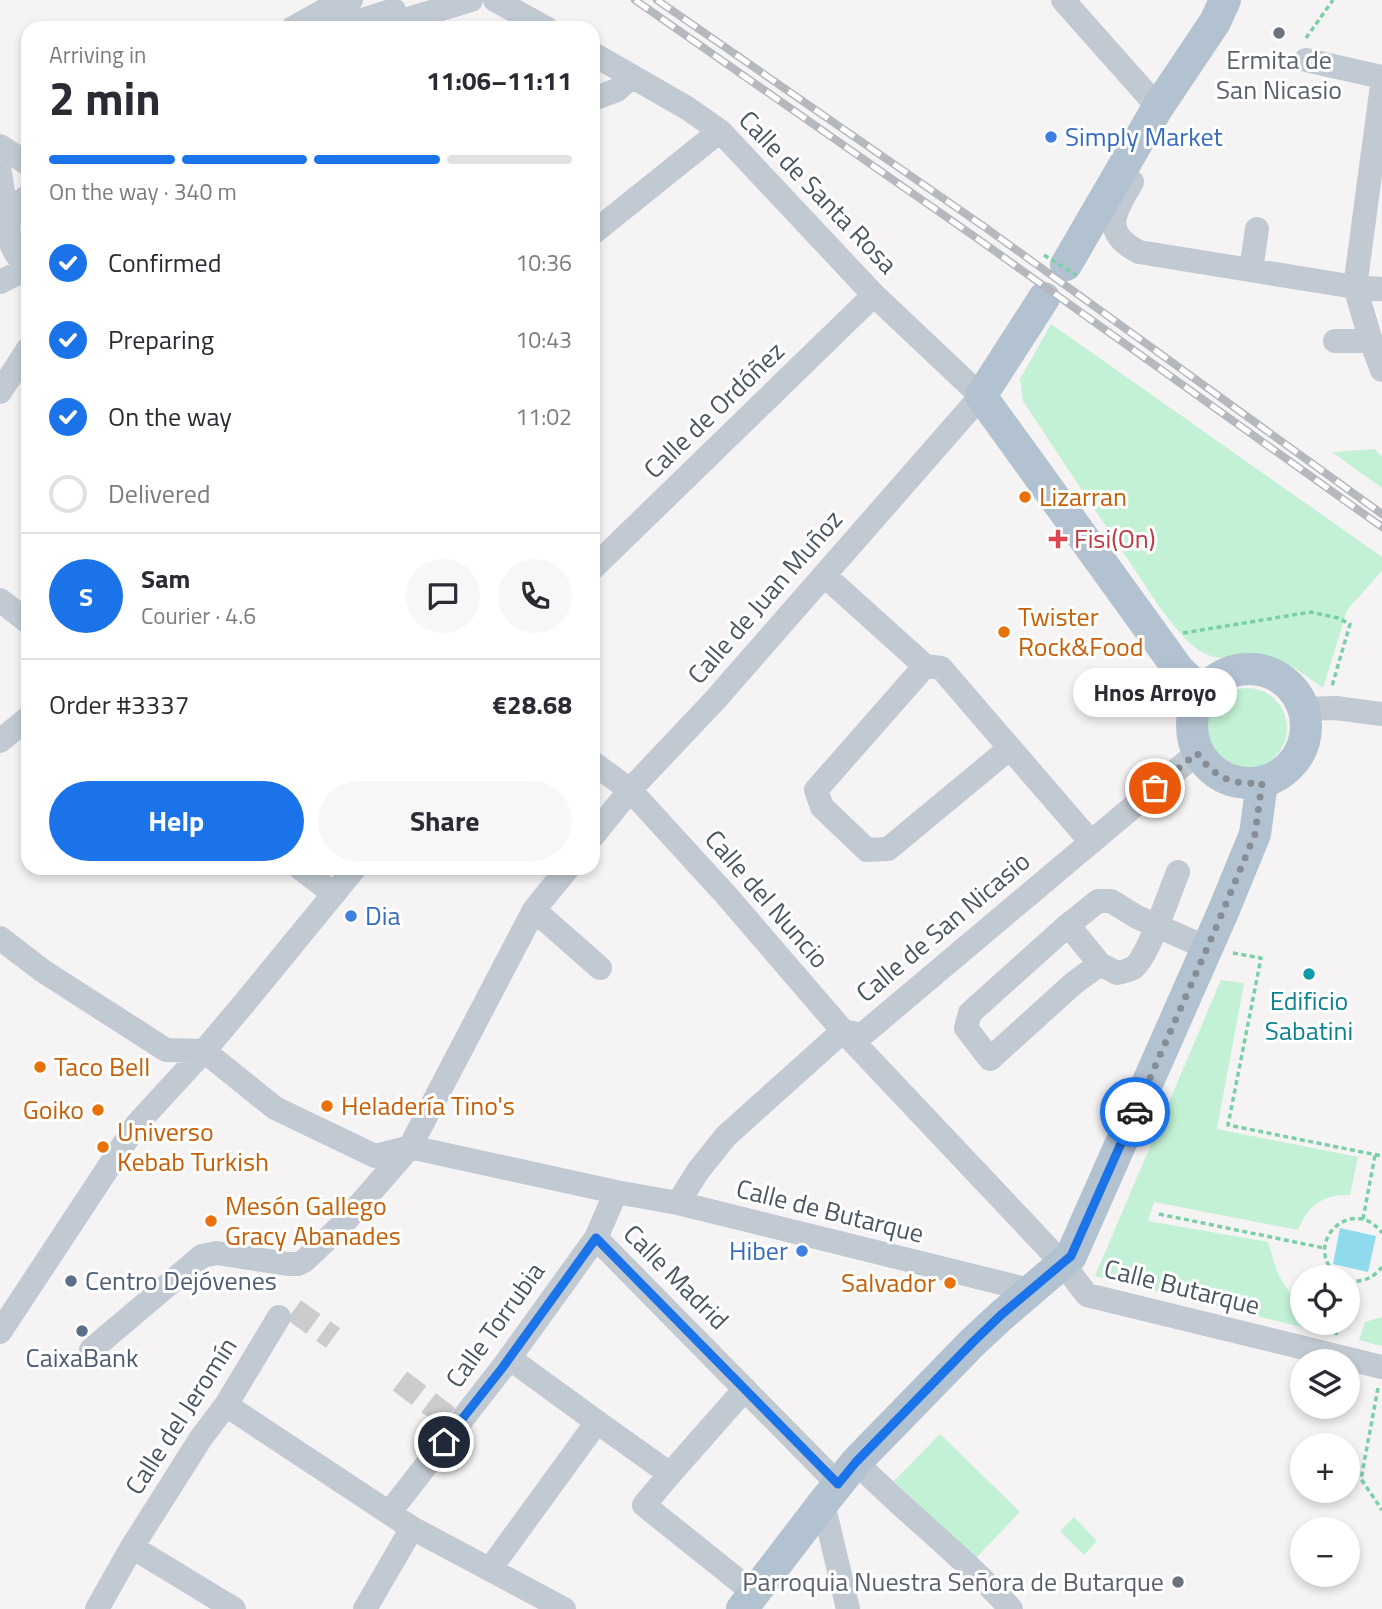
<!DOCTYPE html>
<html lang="en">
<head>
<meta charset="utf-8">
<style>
  body { margin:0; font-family:"Titillium Web",sans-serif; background:#f7f7f7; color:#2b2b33; height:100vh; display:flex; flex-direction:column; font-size:26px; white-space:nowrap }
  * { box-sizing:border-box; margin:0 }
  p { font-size:23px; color:#7c7c81 }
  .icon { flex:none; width:38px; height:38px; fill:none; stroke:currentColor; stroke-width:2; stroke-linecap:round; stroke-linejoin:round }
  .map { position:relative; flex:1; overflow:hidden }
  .drawer { position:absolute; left:21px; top:21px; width:579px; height:854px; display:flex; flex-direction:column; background:#fff; border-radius:21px; box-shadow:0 4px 10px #0003 }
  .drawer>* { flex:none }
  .controls { position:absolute; left:1290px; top:1265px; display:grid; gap:14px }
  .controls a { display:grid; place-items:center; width:70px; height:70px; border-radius:50%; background:#fff; box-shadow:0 4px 10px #0003; font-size:35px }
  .pin { position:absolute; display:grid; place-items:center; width:60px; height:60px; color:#fff; margin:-30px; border:4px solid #fff; border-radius:50%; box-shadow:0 2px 7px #0007 }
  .courier { position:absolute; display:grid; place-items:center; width:70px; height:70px; margin:-35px; border:5px solid #1a73e8; border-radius:50%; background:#fff; color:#222; box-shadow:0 2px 9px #0007 }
  .bubble { position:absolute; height:49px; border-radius:24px; background:#fff; box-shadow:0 4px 10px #0003; font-size:23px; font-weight:700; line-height:49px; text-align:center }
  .headline em { font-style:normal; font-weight:700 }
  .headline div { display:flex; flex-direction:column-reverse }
  .headline { display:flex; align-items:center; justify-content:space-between; height:119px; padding:0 28px }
  h1 { font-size:46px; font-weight:700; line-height:52px }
  .bar { display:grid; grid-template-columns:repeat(4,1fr); gap:10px 7px; align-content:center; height:84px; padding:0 28px }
  .bar i { height:9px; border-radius:5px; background:#e1e1e2 }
  .bar .on { background:#1a73e8 }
  .bar p { grid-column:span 4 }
  .line { display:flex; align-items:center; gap:18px; padding:0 28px; border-top:2px solid #e1e1e2 }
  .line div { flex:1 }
  .round { display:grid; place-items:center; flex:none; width:74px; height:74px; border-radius:37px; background:#f7f7f7 }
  ol { padding:0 28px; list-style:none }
  li { display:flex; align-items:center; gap:21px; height:77px }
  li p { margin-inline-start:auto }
  li .icon { padding:7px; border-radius:50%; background:#1a73e8; color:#fff; stroke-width:4 }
  li:last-child { color:#7c7c81 }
  li i { width:38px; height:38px; border:4px solid #e1e1e2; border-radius:50% }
  .button { display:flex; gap:14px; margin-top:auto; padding:14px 28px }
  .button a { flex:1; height:80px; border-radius:42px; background:#1a73e8; color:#fff; font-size:28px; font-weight:700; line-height:80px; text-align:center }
  .button a+a { background:#f7f7f7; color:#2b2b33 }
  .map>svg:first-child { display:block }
</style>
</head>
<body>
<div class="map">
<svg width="1382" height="1609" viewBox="0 0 1382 1609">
  <rect width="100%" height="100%" fill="#f5f3f3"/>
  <path fill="#c3f1d5" d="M1051,324L1382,557V571L1347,610L1323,688C1304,674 1285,659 1260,655C1242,653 1223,663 1206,654C1187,646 1173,623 1160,608L1023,401L1020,379Z
    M1375,449L1382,457V488L1332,452Z
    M1207 728a40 40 0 1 1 80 0a40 40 0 1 1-80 0Z
    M1221,980L1244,983L1217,1129L1358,1157L1350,1195C1322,1194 1308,1206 1298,1230L1154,1202L1148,1221L1268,1242L1277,1272L1285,1286L1302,1308V1323H1314L1321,1332L1095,1276Z
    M1382,1317V1346L1359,1340L1365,1322Z
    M940,1434L1020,1512L974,1560L894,1481Z
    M1074,1517L1097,1541L1084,1555L1060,1531Z"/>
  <path fill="#90daee" d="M1340,1228L1376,1236L1368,1272L1333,1264Z"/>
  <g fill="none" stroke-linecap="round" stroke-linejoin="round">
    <path stroke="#caccce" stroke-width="24" stroke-dasharray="24 12" stroke-linecap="butt" d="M294,1310L333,1338
      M400,1381L458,1425"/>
    <path stroke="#7ad0a6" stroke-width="3.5" stroke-dasharray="5 3.5" stroke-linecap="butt" d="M1306,38L1333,0
      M1183,633L1311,612L1338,618L1350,624L1332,686
      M1233,953L1261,958L1228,1125L1382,1156
      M1159,1214L1324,1248
      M1363,1219L1375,1155
      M1341,1278C1297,1247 1352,1192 1382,1233
      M1348,1281C1363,1282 1372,1279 1382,1267
      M1336,1335L1338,1323
      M1378,1388L1361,1479L1382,1510"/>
    <path stroke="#c1cad2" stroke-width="24" d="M495,0L546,28
      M1063,0L1158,107
      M293,28L327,9L351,0
      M337,28L394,10
      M378,28L471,0
      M593,54L687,108L720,131L874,295L981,396L715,700L630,790L593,836
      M1306,60L1382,77
      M1382,85L1355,287L1371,341L1382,370
      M593,99L617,90L632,76
      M0,146L28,164
      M0,173L8,223
      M1132,182C1115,212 1100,232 1139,252L1355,287L1382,289
      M28,196C0,214 4,247 28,267
      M593,233L720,131
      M1251,270L1257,229
      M0,282L16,274L28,271
      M1335,341H1371
      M0,392L28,349
      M593,568L874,295
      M824,575L925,666
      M0,600L28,622
      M1303,709L1336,708L1382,714
      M0,741L28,718
      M1010,748L888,849L867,850L822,807L816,790L925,666L941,668L1091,842
      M593,763L630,790L726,895L843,1031L1063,1264L1087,1295L1382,1367
      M300,868L334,894
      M1178,872C1170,891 1148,958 1133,968C1129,970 1122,972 1117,973L1100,964L1074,983L990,1059L966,1028L970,1013L1068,925L1098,901H1111L1137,917L1207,948
      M534,910L600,968
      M1068,925L1100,964
      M0,938L43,971L166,1050L204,1051
      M204,1051L275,1108L375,1156L410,1147L616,1192L596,1238L503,1367L389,1513
      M616,1192L678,1203L1030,1290
      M678,1203L698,1171L726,1136L843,1031L862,1035L1197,753
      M596,1238L838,1484
      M0,1332L137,1124L204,1051L247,1000L355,868
      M91,1350L202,1256L217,1253L288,1264H298L304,1261L341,1226L410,1147L534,910L568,868
      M509,1358L597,1422
      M226,1405L412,1528L564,1609
      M856,1462C906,1513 963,1556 1011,1609
      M670,1474L644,1505L754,1593
      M823,1503L848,1609
      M132,1547L234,1609
      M490,1569L597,1422L670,1474L745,1389
      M97,1609L132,1547L201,1438L226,1405L279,1317
      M365,1609L412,1528"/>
    <path stroke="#b3c2d1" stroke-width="32" d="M1066,265L1158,107L1215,22L1225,0
      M1044,298L981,396L1179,670L1202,692
      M1192 726a57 57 0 1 1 114 0a57 57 0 1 1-114 0Z
      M742,1609L823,1503L856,1462L973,1342L1001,1316L1071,1256L1223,912L1255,834L1262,783"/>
    <g stroke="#b5b8bd" stroke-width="8">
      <path id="rail" d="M635,0L978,239L1382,527
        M657,0L986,228L1382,514"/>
    </g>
    <use href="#rail" stroke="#fff" stroke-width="5" stroke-dasharray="16" stroke-linecap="butt"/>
    <path stroke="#7ad0a6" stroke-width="3.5" stroke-dasharray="5 3.5" stroke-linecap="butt" d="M1044,255L1076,275"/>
  </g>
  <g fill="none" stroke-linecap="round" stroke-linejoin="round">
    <path stroke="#868d94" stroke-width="7" stroke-dasharray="0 12.6" d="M1135,1112L1215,930L1255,834L1262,783C1231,785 1215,778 1197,753L1155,788"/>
    <path stroke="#1a73e8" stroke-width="9" d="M444,1442L503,1367L596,1238L838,1484L856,1462L973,1342L1001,1315L1071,1256L1135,1112"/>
  </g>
  <g fill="#6b7280" stroke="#fff" stroke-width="2.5">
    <circle cx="1279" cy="33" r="7"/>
    <circle cx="1178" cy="1582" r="7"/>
  </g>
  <g fill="#3f7fe0" stroke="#fff" stroke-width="2.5">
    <circle cx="1051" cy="137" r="7"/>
    <circle cx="351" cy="916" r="7"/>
    <circle cx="802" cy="1251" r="7"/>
  </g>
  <g fill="#e8710a" stroke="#fff" stroke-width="2.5">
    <circle cx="1025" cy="497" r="7"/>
    <circle cx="1004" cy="632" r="7"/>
    <circle cx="40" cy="1067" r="7"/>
    <circle cx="327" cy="1106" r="7"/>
    <circle cx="98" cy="1110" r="7"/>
    <circle cx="103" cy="1147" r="7"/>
    <circle cx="211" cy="1221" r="7"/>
    <circle cx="950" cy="1283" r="7"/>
  </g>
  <path fill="#e0444e" stroke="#fff" stroke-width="2.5" d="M1054.5 528.5h7v7h7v7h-7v7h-7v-7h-7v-7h7z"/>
  <circle fill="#0f9aa8" stroke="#fff" stroke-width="2.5" cx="1309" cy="974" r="7"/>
  <g fill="#5c6f8a" stroke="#fff" stroke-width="2.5">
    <circle cx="71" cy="1281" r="7"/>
    <circle cx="82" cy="1331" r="7"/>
  </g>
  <g text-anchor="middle" stroke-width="6" stroke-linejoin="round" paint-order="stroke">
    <g font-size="26" fill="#5b616d" stroke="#fff">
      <text x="1279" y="69">Ermita de<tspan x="1279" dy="30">San Nicasio</tspan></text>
      <text x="1164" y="1591" text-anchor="end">Parroquia Nuestra Señora de Butarque</text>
    </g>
    <g font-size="26" fill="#366cbe" stroke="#fff" text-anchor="start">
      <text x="1065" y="146">Simply Market</text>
      <text x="365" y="925">Dia</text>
      <text x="788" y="1260" text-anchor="end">Hiber</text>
    </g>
    <g font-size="26" fill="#4a5661" stroke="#fff">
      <text transform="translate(818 192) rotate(46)" y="9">Calle de Santa Rosa</text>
      <text transform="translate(714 410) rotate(-44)" y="9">Calle de Ordóñez</text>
      <text transform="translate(765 597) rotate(-49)" y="9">Calle de Juan Muñoz</text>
      <text transform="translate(767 899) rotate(49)" y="9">Calle del Nuncio</text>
      <text transform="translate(943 927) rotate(-40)" y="9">Calle de San Nicasio</text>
      <text transform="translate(830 1211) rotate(14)" y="9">Calle de Butarque</text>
      <text transform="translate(676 1277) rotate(45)" y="9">Calle Madrid</text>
      <text transform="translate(1182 1287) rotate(14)" y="9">Calle Butarque</text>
      <text transform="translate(495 1325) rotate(-54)" y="9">Calle Torrubia</text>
      <text transform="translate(181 1416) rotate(-57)" y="9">Calle del Jeromín</text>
    </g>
    <g font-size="26" fill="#c56008" stroke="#fff" text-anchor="start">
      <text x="1039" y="506">Lizarran</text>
      <text x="1018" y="626">Twister<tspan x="1018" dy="30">Rock&amp;Food</tspan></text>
      <text x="54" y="1076">Taco Bell</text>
      <text x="341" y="1115">Heladería Tino's</text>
      <text x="84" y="1119" text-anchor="end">Goiko</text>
      <text x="117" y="1141">Universo<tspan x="117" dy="30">Kebab Turkish</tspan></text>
      <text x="225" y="1215">Mesón Gallego<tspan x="225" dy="30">Gracy Abanades</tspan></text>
      <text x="936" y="1292" text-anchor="end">Salvador</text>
    </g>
    <g font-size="26" fill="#be3a42" stroke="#fff" text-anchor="start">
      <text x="1074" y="548">Fisi(On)</text>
    </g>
    <g font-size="26" fill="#0d838f" stroke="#fff">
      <text x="1309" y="1010">Edificio<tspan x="1309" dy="30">Sabatini</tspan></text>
    </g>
    <g font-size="26" fill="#4e5e75" stroke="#fff" text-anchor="start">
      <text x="85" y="1290">Centro Dejóvenes</text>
      <text x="82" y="1367" text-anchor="middle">CaixaBank</text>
    </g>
  </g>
</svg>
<div class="controls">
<a><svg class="icon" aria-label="locate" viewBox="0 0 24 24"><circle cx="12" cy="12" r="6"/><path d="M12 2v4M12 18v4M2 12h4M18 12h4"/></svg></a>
<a><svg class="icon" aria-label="layers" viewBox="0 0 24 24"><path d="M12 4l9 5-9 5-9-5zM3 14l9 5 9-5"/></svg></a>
<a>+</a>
<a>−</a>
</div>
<div class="pin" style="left:1155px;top:788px;background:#ea580c"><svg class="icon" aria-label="bag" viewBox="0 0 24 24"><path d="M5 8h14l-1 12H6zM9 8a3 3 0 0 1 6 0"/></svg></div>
<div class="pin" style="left:444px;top:1442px;background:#1f2937"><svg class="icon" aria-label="home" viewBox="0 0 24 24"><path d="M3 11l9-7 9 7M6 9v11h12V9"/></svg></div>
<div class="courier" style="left:1135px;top:1112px"><svg class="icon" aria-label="car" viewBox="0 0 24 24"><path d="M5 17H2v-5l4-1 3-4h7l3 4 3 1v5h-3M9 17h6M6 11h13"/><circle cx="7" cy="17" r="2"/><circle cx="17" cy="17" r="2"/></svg></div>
<div class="bubble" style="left:1073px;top:668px;width:164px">Hnos Arroyo</div>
<section class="drawer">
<div class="headline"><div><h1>2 min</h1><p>Arriving in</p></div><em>11:06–11:11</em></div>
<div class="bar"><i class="on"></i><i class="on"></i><i class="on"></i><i></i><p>On the way · 340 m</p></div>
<ol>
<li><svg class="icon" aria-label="check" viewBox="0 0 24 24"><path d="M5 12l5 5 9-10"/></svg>Confirmed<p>10:36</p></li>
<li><svg class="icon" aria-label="check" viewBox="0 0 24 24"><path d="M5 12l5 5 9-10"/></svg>Preparing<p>10:43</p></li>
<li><svg class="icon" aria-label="check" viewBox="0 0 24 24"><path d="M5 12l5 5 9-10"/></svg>On the way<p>11:02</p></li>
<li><i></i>Delivered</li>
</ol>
<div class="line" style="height:126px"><b class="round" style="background:#1a73e8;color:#fff">S</b><div><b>Sam</b><p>Courier · 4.6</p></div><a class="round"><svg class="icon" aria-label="chat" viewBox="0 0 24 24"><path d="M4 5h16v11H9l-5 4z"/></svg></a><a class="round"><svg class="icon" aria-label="phone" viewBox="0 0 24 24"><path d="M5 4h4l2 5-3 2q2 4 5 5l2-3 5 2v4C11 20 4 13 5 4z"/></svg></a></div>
<div class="line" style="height:91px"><div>Order #3337</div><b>€28.68</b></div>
<div class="button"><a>Help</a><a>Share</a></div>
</section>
</div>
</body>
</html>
